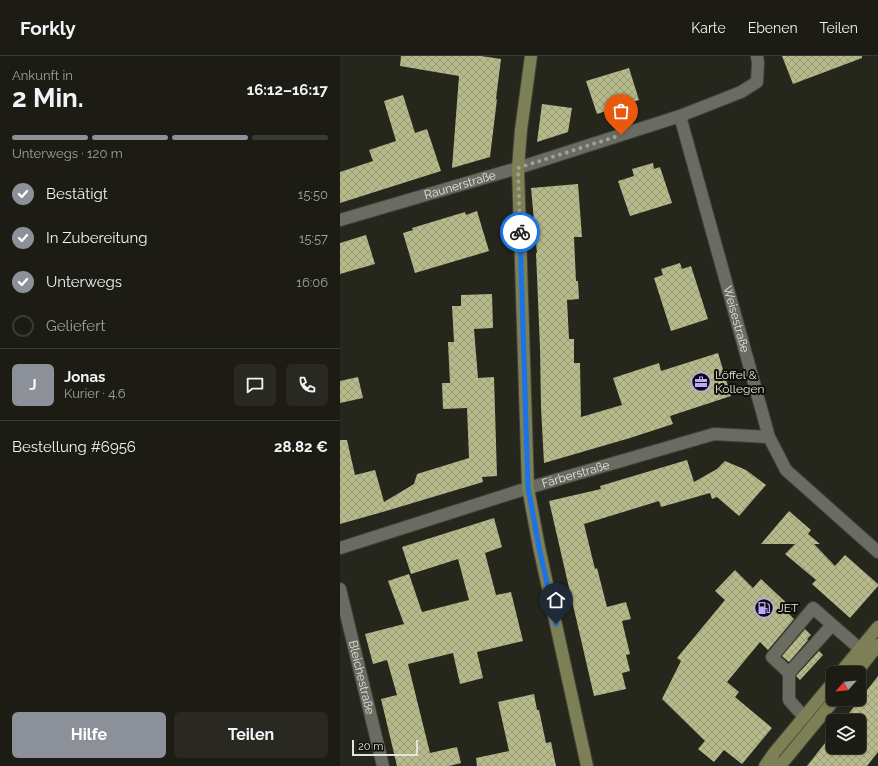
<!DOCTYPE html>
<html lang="de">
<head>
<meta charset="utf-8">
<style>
  body { margin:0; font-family:Raleway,sans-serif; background:#292922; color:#f1f3f6; height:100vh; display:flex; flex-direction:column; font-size:15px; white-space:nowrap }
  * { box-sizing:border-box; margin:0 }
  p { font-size:13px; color:#a0a1a0 }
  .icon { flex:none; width:22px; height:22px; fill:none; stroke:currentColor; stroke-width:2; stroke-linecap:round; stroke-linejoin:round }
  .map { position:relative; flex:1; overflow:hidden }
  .sheet { display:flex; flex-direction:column; background:#1c1c15; width:340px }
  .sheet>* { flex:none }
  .needle { width:26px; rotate:243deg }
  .buttons { position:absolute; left:486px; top:610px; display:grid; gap:8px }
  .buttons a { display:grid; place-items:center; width:40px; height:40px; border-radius:6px; background:#1c1c15; box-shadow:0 1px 3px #0004,0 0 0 1px #3a3a34; font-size:20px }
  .scale { position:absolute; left:12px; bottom:10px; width:66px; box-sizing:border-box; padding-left:4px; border:2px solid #e3e4dd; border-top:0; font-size:11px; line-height:14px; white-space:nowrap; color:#e3e4dd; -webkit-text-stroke:3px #0e0f0a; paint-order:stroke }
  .pin { position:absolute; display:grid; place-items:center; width:34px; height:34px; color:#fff; margin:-41px -17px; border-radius:50% 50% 50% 0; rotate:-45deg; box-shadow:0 0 4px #0007 }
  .pin .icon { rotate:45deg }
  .courier { position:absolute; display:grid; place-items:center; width:40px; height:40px; margin:-20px; border:3px solid #1a73e8; border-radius:50%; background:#fff; color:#222; box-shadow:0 1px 5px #0007 }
  .overview em { font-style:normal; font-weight:700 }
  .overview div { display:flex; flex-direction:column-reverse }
  .overview { display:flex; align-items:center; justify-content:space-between; height:68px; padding:0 12px }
  h1 { font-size:26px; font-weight:700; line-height:30px }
  .bar { display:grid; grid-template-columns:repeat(4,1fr); gap:6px 4px; align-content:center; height:48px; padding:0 12px }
  .bar i { height:5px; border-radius:3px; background:#3a3a34 }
  .bar .selected { background:#8c9099 }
  .bar p { grid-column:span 4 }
  .line { display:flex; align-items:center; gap:10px; padding:0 12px; border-top:1px solid #3a3a34 }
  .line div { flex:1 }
  .round { display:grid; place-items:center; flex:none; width:42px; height:42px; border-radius:6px; background:#292922 }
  ol { padding:0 12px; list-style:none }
  li { display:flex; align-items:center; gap:12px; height:44px }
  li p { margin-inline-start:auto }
  li .icon { padding:4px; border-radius:50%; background:#8c9099; color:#fff; stroke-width:4 }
  li:last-child { color:#a0a1a0 }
  li i { width:22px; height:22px; border:2px solid #3a3a34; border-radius:50% }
  .action { display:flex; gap:8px; margin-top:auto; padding:8px 12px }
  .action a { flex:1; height:46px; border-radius:6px; background:#8c9099; color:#fff; font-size:16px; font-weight:700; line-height:46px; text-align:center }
  .action a+a { background:#292922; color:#f1f3f6 }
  header { display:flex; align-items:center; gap:24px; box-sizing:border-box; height:56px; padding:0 20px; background:#1c1c15; border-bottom:1px solid #3a3a34 }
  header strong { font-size:19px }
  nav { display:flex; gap:22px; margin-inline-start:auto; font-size:14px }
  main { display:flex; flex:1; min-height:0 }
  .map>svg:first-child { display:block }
</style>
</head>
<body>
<header>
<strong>Forkly</strong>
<nav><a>Karte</a><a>Ebenen</a><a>Teilen</a></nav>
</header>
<main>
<section class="sheet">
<div class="overview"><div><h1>2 Min.</h1><p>Ankunft in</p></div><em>16:12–16:17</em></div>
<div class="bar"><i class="selected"></i><i class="selected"></i><i class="selected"></i><i></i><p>Unterwegs · 120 m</p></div>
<ol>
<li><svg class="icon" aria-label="check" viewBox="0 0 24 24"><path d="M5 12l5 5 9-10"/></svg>Bestätigt<p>15:50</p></li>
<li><svg class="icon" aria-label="check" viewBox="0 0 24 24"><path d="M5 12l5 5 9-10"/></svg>In Zubereitung<p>15:57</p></li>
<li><svg class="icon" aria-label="check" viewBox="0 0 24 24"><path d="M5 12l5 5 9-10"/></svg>Unterwegs<p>16:06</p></li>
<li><i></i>Geliefert</li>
</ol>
<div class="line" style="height:72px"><b class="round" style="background:#8c9099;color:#fff">J</b><div><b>Jonas</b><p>Kurier · 4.6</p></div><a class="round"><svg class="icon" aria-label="chat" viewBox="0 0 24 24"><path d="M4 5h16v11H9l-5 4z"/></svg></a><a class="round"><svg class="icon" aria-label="phone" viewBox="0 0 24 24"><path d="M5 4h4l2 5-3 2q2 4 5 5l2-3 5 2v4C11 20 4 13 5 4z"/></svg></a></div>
<div class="line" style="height:52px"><div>Bestellung #6956</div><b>28.82 €</b></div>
<div class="action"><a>Hilfe</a><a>Teilen</a></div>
</section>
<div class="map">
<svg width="538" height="710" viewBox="0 0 538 710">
  <defs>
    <pattern id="building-cross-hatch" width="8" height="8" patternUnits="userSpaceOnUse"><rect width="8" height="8" fill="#b6ba8a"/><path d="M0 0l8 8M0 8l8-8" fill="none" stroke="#9a9c78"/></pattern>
  </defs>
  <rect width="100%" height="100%" fill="#25261c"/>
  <path fill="url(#building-cross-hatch)" d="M61,0H141L161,3L156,43H157L150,101L112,112L119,20L60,10Z
    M442,0H522V2L453,28Z
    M289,12L299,44L257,58L246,25Z
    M63,39L75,77L87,73L101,115L0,147V116L33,105L29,94L56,85L44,45Z
    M202,48L232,52L228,76L197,86Z
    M313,107L314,113L320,111L332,147L290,160L278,125L294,120L292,113Z
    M238,128L242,181H234L236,225H238L239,243L227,244L229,283H234V307H240L241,361L282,349L273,322L319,307L321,315L378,297L391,340L330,360L333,368L290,382L204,407L201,351L200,292L196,197H197L191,132Z
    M137,155L149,195L75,217L63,177L73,174L72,172L125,156L126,159Z
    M26,179L35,208L0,218V187Z
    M340,207L342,213L351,210L368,263L331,275L314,222L323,219L321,213Z
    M152,238L153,272L134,273L138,322L154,321L157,420L142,421L143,426L46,455L0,468V384H7L15,419L35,414L44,446L74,428L77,418L129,402L127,352L103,353L102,327H110L108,286H114L112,250H121V239Z
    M18,321L23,342L0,347V325Z
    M347,404L354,426L377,413L385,405L406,414L426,429L399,460L377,441L372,443L370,437L321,451L319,445L244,468L255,513L257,512L267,551L286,546L291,563L282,565L290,598L286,599L290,615L282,617L286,633L254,640L209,445L261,433L260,430Z
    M449,455L471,474L468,478L480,488H474L495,510L505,499L538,528V530L510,562L472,528L476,524L445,498L455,488H421Z
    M154,462L162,491L145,497L156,539L171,536L183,585L137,596L143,622L120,628L113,597L68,608L90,697L117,691L121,707L109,710H57L41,643L57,639L47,604L33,608L25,578L64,568L48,525L69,518L82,556L129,544L118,503L71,518L62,491Z
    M395,514L413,532L421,523L453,553L449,558L454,563L428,594L420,586L387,626L399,636L395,641L432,672L402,708L384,694L374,706L358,693L365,685L322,643L341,605L337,602L385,544L375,535Z
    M465,573L471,579L467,583L468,584L449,606L442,600Z
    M479,595L483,599L460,624L456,620Z
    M538,620V696L527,710H467L493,677V691H519V665H503Z
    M194,638L197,654H199L206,687L211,686L216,710H137L136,702L169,695L158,646Z"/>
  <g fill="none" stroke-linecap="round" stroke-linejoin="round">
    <g stroke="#41423a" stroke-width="14">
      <path id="lane" d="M449,617L492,569
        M464,661L449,644V617L432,601L473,552L520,593"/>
    </g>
    <g stroke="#41423a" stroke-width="14">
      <g id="street">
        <path id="s1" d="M340,60L429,381L446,414L538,496"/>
        <path id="s2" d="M0,164L178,112L340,60L401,36L417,26L418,7L417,0"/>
        <path id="s3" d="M0,492L188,432L374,378L429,381"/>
        <path id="s4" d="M0,533L43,710"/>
      </g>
    </g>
    <g stroke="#41423a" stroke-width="14">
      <path id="secondary" d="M191,0L181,74L178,112L188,432L199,491L247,710
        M500,617L538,571
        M516,617L538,589
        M425,710L434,697L493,626
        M438,710L444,705L495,643"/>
    </g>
    <use href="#lane" stroke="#6b6c61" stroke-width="12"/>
    <use href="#street" stroke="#6b6c61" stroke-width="12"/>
    <use href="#secondary" stroke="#7d7f54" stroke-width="12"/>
  </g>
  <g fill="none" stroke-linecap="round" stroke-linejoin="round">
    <path stroke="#a0a299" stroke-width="4" stroke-dasharray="0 7.2" d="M180,176L178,112L281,79"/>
    <path stroke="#1a73e8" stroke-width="5" d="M180,176L188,432L199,491L216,568"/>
  </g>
  <defs>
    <g id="office-ring" transform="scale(1)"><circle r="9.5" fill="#0e0f0a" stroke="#b9abf7" stroke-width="1.5"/><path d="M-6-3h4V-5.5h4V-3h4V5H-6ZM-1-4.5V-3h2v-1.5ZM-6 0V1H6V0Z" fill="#b9abf7"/></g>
    <g id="fuel-ring" transform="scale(1)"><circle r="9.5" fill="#0e0f0a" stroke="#b9abf7" stroke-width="1.5"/><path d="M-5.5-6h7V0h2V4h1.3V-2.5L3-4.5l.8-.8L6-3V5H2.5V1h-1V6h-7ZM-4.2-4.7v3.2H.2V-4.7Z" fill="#b9abf7"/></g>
  </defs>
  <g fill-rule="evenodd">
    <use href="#office-ring" x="361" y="326"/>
    <use href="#fuel-ring" x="424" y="552"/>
  </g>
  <g text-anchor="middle" stroke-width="4" stroke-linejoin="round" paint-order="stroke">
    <g font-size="12" fill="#e3e4dd" stroke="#0e0f0a">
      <text dy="4" stroke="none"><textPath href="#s2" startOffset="125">Raunerstraße</textPath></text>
      <text dy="4" stroke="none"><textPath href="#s1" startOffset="211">Weisestraße</textPath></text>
      <text dy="4" stroke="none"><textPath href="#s3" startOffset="247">Färberstraße</textPath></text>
      <text dy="4" stroke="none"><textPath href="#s4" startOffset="91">Bleichestraße</textPath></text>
    </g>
    <g font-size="12" fill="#e3e4dd" stroke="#0e0f0a" text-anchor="start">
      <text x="375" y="323">Löffel &amp;<tspan x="375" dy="14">Kollegen</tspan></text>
      <text x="438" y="556">JET</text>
    </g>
  </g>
</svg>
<div class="buttons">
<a><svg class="needle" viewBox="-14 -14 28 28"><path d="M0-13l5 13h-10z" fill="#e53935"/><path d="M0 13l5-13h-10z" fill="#a0a1a0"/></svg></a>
<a><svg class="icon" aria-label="layers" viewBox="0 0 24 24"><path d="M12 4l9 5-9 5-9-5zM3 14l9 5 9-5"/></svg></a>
</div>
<div class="scale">20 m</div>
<div class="pin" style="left:281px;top:79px;background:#ea580c"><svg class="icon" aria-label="bag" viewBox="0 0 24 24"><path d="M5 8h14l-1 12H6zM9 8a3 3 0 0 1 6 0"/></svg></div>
<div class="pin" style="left:216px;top:568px;background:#1f2937"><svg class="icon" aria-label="home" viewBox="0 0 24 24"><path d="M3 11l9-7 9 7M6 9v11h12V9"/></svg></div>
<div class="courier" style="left:180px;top:176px"><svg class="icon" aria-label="bike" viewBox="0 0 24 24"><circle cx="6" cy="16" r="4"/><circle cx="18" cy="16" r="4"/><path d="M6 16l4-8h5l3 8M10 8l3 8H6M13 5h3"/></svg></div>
</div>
</main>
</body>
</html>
